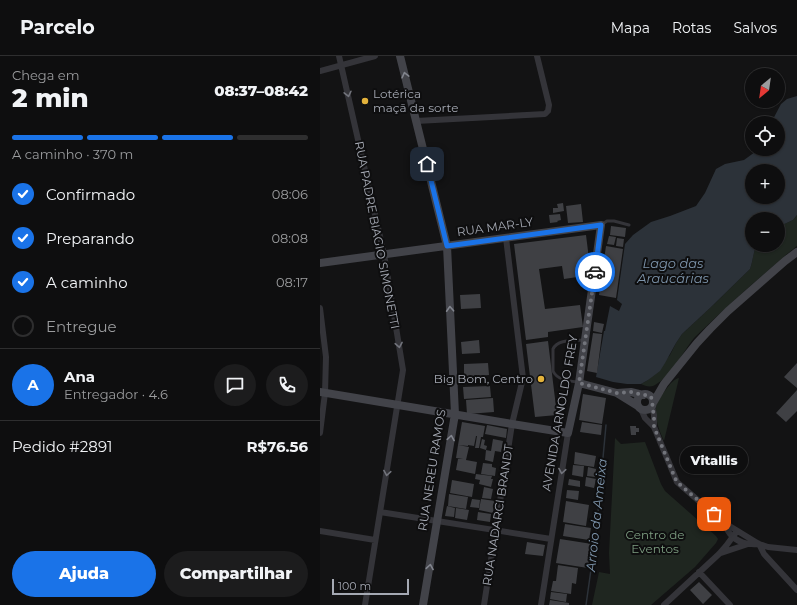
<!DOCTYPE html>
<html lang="pt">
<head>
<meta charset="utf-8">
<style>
  body { margin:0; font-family:Montserrat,sans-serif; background:#1c1c1d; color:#f1f3f6; height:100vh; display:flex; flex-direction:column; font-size:15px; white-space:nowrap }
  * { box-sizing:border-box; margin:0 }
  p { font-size:13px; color:#9b9c9e }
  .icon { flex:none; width:22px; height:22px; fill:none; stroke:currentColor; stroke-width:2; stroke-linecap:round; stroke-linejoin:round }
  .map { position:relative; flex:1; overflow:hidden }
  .details { display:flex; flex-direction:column; background:#0e0e0f; width:320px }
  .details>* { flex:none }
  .needle { width:26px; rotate:209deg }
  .controls { position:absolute; left:425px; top:12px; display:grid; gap:8px }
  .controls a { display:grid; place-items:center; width:40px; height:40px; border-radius:50%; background:#0e0e0f; box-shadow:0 1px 3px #0004,0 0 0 1px #2e2e2f; font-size:20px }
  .scale { position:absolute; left:12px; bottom:10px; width:77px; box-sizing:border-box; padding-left:4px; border:2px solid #a5a9b3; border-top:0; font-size:11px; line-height:14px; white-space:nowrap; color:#a5a9b3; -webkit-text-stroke:3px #0e0e0f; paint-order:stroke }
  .pin { position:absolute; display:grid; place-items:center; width:34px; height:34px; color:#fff; margin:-17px; border-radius:8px; box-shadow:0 2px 6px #0006 }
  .courier { position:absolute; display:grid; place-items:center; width:40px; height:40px; margin:-20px; border:3px solid #1a73e8; border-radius:50%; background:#fff; color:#222; box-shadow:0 1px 5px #0007 }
  .bubble { position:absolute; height:28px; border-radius:14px; background:#0e0e0f; box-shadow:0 1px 3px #0004,0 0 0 1px #2e2e2f; font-size:13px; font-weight:800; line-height:28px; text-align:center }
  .head em { font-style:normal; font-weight:800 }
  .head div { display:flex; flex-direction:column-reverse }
  .head { display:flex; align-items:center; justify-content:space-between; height:68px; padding:0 12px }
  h1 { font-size:26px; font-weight:800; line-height:30px }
  .bar { display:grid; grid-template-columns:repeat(4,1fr); gap:6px 4px; align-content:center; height:48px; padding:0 12px }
  .bar i { height:5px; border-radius:3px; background:#2e2e2f }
  .bar .active { background:#1a73e8 }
  .bar p { grid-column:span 4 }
  .line { display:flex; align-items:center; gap:10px; padding:0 12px; border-top:1px solid #2e2e2f }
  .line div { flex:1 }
  .round { display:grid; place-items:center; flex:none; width:42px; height:42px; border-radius:21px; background:#1c1c1d }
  ol { padding:0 12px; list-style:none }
  li { display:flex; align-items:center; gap:12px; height:44px }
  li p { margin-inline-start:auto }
  li .icon { padding:4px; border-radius:50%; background:#1a73e8; color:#fff; stroke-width:4 }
  li:last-child { color:#9b9c9e }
  li i { width:22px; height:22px; border:2px solid #2e2e2f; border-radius:50% }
  .primary-button { display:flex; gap:8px; margin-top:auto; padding:8px 12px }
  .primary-button a { flex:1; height:46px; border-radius:24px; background:#1a73e8; color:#fff; font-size:16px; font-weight:800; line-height:46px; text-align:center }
  .primary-button a+a { background:#1c1c1d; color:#f1f3f6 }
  header { display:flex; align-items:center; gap:24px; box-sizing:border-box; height:56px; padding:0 20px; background:#0e0e0f; border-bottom:1px solid #2e2e2f }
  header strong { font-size:19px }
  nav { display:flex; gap:22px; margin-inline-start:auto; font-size:14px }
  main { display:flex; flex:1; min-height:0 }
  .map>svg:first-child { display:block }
</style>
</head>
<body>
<header>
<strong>Parcelo</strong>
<nav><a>Mapa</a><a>Rotas</a><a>Salvos</a></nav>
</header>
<main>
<section class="details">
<div class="head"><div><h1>2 min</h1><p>Chega em</p></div><em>08:37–08:42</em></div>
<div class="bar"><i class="active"></i><i class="active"></i><i class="active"></i><i></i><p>A caminho · 370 m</p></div>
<ol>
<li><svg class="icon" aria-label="check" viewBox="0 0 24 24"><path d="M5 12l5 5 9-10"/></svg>Confirmado<p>08:06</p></li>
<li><svg class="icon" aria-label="check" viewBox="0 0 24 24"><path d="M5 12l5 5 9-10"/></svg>Preparando<p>08:08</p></li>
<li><svg class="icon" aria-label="check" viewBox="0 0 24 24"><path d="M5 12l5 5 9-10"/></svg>A caminho<p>08:17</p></li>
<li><i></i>Entregue</li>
</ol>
<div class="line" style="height:72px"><b class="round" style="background:#1a73e8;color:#fff">A</b><div><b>Ana</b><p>Entregador · 4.6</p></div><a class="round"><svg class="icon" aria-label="chat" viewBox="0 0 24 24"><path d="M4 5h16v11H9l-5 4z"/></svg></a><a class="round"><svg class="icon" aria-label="phone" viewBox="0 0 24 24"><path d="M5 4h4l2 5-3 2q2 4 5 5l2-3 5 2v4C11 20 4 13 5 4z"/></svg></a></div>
<div class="line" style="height:52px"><div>Pedido #2891</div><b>R$76.56</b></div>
<div class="primary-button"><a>Ajuda</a><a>Compartilhar</a></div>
</section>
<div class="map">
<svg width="477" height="549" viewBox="0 0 477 549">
  <rect width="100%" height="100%" fill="#131314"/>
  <path fill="#1f2620" d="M477,159V190L467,198C443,219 419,239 396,261C389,268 381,275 374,282C363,296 352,318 338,327C332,332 327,331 321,328L328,324L350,299L356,287L362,278L390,252L430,213C433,205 433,196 437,189H458V171L473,164Z
    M359,322L344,385C339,374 332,357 338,345C340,341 344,336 347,332C350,328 354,323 359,322Z
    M295,382L301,388L325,386L341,428L345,435L396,480L398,483L396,487L375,511L331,549H272L279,516L290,518L289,497Z"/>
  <path fill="#2c3239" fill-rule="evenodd" d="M477,40V159L473,164L458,171V163H432V189H437C433,196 433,205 430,213L390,252L362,278L356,287L345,307L340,315L328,324L321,328H307L293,326L276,321L284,275H285L290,250L299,255L302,248L297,244L305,188L313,179L331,166L350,160L376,150L385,137L396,113L405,108L424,104L435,96L437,93H458V67H451L461,48L467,43ZM432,115H458V141H432Z"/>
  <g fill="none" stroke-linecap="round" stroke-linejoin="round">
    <path stroke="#2c3239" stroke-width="1.5" d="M266,549L276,478L286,369"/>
  </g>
  <path fill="#3f4044" d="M243,147L244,155L233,157V152H238L237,148Z
    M261,148L263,166L248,167L246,150Z
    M240,158L241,164L237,165L238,166L230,167L229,159Z
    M291,170L306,172L305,181L290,179Z
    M266,179L271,219L244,223L242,210L219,213L225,253L260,249L263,271L228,276V281L206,284L194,188Z
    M289,180L296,181L294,189L287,188Z
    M297,182L304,183L303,191L296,190Z
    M286,190L303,193L296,242L279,239Z
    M160,238L161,252L141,253L140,239Z
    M274,266L284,268L282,277L273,275Z
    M273,277L282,278L277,317L267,315Z
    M159,284L160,297L142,298L141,286Z
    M228,285L237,359L215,361L206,288Z
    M168,307L169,319L144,321V308Z
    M477,307V332L464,321Z
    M170,330L171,341L144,343L143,331Z
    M477,334V355L466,366L456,357Z
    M263,338L286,342L282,368L259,364Z
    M173,342L174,356L147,358L146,344Z
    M142,366L165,370L163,381H161L159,392H155L157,380H156L154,390L148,389V390L138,389Z
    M262,366L282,369L281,379L260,376Z
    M167,369L187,373L186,382L165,378Z
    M310,370H316V372H319V376H316V379H311Z
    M162,383L165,384L164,389L167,390L166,394L160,392Z
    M173,383L183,385L181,396L175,395L173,406L165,404L166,394L171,395Z
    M138,389L149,391L146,404L157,406L155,418L136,414L138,403H143L136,402Z
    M404,394L417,406L410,414L397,402Z
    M255,396L276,400L274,411L254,408Z
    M163,407L172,408V411L176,412L175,420L161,418Z
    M253,409L264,410L263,421L252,419Z
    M268,411L276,413L275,421L267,420Z
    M156,418L172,420L171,423H173L171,431L159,428L160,424L155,423Z
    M266,421L276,423L274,432L265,430Z
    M249,423L260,425V431L248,429Z
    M132,424L154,428L152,441L130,437Z
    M164,431L173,433L171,443L162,442Z
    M247,434L259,435L258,444L246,442Z
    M129,438L148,441L146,453L128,450Z
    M401,441L405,445L400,451L396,447Z
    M152,443L160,444L159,452L150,451Z
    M161,443L175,445L173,457L159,454Z
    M246,445L269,449L266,470L243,466Z
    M127,450L135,452L134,461L125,460Z
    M136,452L149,454L147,464L135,462Z
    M158,456L171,458L170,466L157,464Z
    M245,468L271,472L269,484L243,480Z
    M240,483L272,488L268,512L236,507Z
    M207,486L225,489L223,500L205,498Z
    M238,509L258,512L256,528L252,527L251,538L231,535L233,525H236Z
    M379,526L392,539L383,548L370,534Z
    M231,536L247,538L246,546L230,543Z
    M230,544L249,547V549H229Z"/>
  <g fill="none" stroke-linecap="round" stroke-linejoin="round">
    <path stroke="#343439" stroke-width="3" d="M281,169L287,165H294L309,169
      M258,326C249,325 237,324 233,315V293C238,283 253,285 263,284"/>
    <path stroke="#343439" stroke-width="6" d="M19,0L64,198L83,314L45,549
      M0,15L55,0
      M96,65L225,58L228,55L229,49L217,0
      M0,252L6,301L5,337L0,377
      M332,350L334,359V371
      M321,353L325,362L334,371L357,426L403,466L434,485L439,488L448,491L477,494
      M60,456L231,483
      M404,468C406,471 408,476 411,479C417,486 428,489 438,488
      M0,475L55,484
      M439,488L444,498L477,534
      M401,497L428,488
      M379,516L410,549
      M164,549L192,368L203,322L186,182
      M221,549L248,377
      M344,549L399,498L406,490L417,475"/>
    <path stroke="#424349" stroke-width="8" d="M80,0L127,190L135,358L103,549
      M0,207L281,169L259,327L248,377L192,368L0,336
      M259,327L297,337L318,350
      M297,337L311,336L323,339
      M317 346a8 8 0 1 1 16 0a8 8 0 1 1-16 0Z
      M333,347L344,328L377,287L390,273L408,255L465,205L477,196"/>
  </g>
  <defs><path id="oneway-chevron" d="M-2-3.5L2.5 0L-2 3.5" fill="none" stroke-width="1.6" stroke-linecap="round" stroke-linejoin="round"/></defs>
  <g stroke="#82858e">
    <use href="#oneway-chevron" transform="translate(85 19) rotate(-104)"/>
    <use href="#oneway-chevron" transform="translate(130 253) rotate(-93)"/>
    <use href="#oneway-chevron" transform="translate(131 382) rotate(-81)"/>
    <use href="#oneway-chevron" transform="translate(110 511) rotate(-81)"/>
  </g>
  <g stroke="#72747c">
    <use href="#oneway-chevron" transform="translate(28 38) rotate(77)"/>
    <use href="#oneway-chevron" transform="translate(79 289) rotate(80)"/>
    <use href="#oneway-chevron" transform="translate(242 415) rotate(99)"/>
    <use href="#oneway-chevron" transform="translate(67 417) rotate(99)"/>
  </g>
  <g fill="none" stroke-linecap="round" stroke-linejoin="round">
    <path stroke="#72747b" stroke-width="4" stroke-dasharray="0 7.2" d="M275,216L259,327L297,337L311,336L323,339H327L331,341L333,347L332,350L334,359V371L355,422L357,426L394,458"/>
    <path stroke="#1a73e8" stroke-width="5" d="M107,108L127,190L281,169L275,216"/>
  </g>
  <g fill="#e3b23b" stroke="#0e0e0f" stroke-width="1.5">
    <circle cx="45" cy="45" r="4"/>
    <circle cx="221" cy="323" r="4"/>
  </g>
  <g text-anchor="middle" stroke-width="4" stroke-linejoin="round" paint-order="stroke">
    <g font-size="12" fill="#a5a9b3" stroke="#0e0e0f" text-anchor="start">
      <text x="53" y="42">Lotérica<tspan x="53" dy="14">maçã da sorte</tspan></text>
      <text x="213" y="327" text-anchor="end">Big Bom, Centro</text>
    </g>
    <g font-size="12" fill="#a5a9b3" stroke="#0e0e0f">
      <text transform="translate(175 171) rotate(-8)" y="4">RUA MAR-LY</text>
      <text transform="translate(57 179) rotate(79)" y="4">RUA PADRE BIAGIO SIMONETTI</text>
      <text transform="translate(240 357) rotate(-80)" y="4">AVENIDA ARNOLDO FREY</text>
      <text transform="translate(112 414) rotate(-81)" y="4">RUA NEREU RAMOS</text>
      <text transform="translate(178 459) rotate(-81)" y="4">RUA NADARCI BRANDT</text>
    </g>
    <g font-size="12" fill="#7d9d81" stroke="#0e0e0f">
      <text x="335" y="483">Centro de<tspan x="335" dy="14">Eventos</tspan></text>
    </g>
    <g font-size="13" font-style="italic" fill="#7e95ac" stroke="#0e0e0f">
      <text x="353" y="212">Lago das<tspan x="353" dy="15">Araucárias</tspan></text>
      <text transform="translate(276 459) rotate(-84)" y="5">Arroio da Ameixa</text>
    </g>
  </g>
</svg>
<div class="controls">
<a><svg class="needle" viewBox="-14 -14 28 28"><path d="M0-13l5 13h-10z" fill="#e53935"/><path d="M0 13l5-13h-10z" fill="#9b9c9e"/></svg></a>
<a><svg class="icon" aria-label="locate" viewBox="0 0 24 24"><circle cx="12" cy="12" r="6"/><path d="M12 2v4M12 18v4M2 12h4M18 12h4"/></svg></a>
<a>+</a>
<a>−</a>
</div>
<div class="scale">100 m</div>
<div class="pin" style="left:394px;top:458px;background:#ea580c"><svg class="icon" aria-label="bag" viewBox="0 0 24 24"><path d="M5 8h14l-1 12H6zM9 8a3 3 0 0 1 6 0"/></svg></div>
<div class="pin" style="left:107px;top:108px;background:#1f2937"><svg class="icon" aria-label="home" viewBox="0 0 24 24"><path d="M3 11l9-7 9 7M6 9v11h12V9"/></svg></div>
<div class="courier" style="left:275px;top:216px"><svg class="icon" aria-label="car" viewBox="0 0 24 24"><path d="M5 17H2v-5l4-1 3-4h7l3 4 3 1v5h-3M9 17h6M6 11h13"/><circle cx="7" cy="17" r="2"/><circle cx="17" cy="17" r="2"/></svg></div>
<div class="bubble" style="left:360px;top:390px;width:68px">Vitallis</div>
</div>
</main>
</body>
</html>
